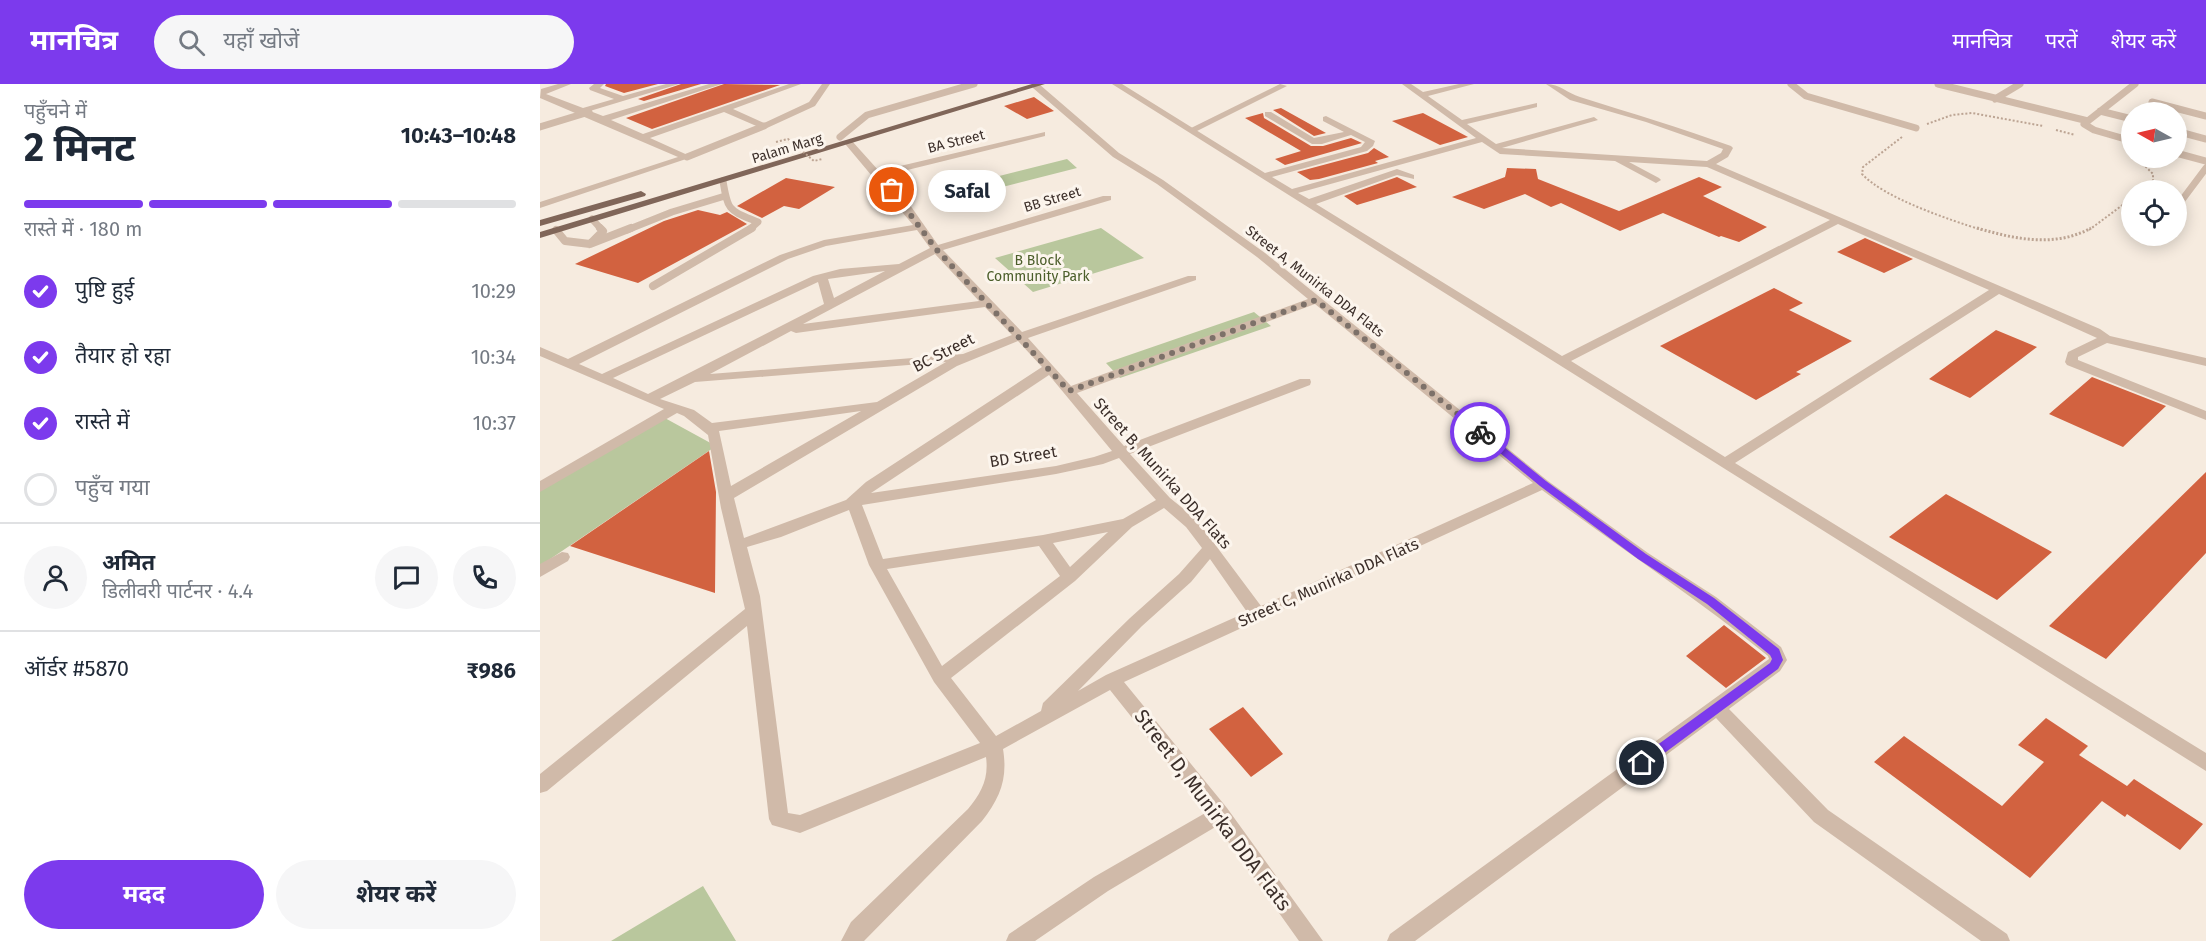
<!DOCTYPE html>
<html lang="hi">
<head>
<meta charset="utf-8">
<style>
  body { margin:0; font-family:"Fira Sans","Noto Sans Devanagari",sans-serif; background:#f6f6f7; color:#1f2937; height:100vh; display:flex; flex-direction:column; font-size:22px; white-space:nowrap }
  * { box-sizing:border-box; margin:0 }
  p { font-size:20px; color:#747a83 }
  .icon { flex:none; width:33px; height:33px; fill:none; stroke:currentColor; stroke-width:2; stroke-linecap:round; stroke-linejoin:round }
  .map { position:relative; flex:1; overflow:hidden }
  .sheet { display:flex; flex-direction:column; background:#fff; width:540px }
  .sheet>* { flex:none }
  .needle { width:39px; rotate:278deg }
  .tools { position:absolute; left:1581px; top:18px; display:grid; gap:12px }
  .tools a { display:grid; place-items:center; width:66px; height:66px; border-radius:50%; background:#fff; box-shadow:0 3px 15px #0003; font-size:30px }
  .pin { position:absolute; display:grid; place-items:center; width:51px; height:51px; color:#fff; margin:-26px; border:3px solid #fff; border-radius:50%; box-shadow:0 2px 6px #0007 }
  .courier { position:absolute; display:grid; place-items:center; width:60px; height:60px; margin:-30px; border:4px solid #7c3aed; border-radius:50%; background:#fff; color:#222; box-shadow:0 2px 8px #0007 }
  .bubble { position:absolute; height:42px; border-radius:21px; background:#fff; box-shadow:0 3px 15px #0003; font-size:20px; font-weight:700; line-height:42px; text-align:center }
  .head em { font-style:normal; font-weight:700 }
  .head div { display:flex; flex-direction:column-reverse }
  .head { display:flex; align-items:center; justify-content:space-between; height:102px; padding:0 24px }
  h1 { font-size:39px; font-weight:700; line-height:45px }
  .bar { display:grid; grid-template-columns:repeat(4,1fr); gap:9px 6px; align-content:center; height:72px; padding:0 24px }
  .bar i { height:8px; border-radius:4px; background:#e0e1e3 }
  .bar .active { background:#7c3aed }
  .bar p { grid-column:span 4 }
  .line { display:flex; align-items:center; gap:15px; padding:0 24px; border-top:2px solid #e0e1e3 }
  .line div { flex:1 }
  .round { display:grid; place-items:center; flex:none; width:63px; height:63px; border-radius:32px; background:#f6f6f7 }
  ol { padding:0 24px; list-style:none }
  li { display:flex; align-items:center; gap:18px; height:66px }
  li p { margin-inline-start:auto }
  li .icon { padding:6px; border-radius:50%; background:#7c3aed; color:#fff; stroke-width:4 }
  li:last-child { color:#747a83 }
  li i { width:33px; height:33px; border:3px solid #e0e1e3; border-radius:50% }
  .button { display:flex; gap:12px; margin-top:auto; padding:12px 24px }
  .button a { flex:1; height:69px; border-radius:36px; background:#7c3aed; color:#fff; font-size:24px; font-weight:700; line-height:69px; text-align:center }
  .button a+a { background:#f6f6f7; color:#1f2937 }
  header { display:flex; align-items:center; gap:36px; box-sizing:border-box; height:84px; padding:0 30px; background:#7c3aed; color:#fff }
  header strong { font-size:28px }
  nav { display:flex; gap:33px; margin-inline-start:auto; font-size:21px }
  .search { width:420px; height:54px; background:#f6f6f7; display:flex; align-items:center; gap:15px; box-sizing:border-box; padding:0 21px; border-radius:33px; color:#747a83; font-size:22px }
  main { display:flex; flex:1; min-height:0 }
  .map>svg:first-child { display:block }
</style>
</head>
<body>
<header>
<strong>मानचित्र</strong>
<div class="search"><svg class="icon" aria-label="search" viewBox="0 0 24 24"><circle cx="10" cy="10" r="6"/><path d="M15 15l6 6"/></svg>यहाँ खोजें</div>
<nav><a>मानचित्र</a><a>परतें</a><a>शेयर करें</a></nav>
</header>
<main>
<section class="sheet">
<div class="head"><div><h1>2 मिनट</h1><p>पहुँचने में</p></div><em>10:43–10:48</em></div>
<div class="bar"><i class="active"></i><i class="active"></i><i class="active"></i><i></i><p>रास्ते में · 180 m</p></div>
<ol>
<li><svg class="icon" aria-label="check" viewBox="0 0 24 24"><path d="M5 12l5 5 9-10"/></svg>पुष्टि हुई<p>10:29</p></li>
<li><svg class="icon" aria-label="check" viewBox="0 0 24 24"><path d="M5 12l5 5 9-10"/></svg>तैयार हो रहा<p>10:34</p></li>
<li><svg class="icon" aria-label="check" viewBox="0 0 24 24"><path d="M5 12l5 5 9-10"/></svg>रास्ते में<p>10:37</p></li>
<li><i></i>पहुँच गया</li>
</ol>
<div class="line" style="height:108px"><a class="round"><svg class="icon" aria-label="person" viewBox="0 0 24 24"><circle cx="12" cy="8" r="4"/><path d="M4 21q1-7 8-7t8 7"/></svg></a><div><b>अमित</b><p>डिलीवरी पार्टनर · 4.4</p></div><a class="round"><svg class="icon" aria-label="chat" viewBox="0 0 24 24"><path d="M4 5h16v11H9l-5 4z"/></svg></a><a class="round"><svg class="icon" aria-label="phone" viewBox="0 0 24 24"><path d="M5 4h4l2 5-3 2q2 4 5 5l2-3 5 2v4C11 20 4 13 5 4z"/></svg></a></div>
<div class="line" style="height:78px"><div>ऑर्डर #5870</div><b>₹986</b></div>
<div class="button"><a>मदद</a><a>शेयर करें</a></div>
</section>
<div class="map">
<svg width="1666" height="857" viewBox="0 0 1666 857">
  <rect width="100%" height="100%" fill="#f6ebdf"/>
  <path fill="#b9c79d" d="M527,75L537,84L408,117L400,107Z
    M561,144L604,174L493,208L455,174Z
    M714,228L731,242L580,294L566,279Z
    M123,333L176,362L0,482V404Z
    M163,802L196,857H71Z"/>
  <path fill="#d26240" d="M66,0H118L84,9L65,2Z
    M141,0H161L104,17L98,15Z
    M184,0L240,1L112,45L86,34Z
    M494,13L514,27L487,35L464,22Z
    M741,24L786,49L774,52L733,26Z
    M723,29L724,34L771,62H783L811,54L822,59L745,81L735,75L761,67L705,34Z
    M883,29L928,53L900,61L852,37Z
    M834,64L849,73L835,77L838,79L779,95L770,96L757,88L828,69Z
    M967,84L996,85L998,95L1079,127L1159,93L1182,103L1163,112L1227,143L1199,158L1181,152L1179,153L1123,129L1080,147L1021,119L1011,123L985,110L944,125L912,113L965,93Z
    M857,93L877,103L817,121L804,112Z
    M246,94L295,103L259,125L244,122L222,134L197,122Z
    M158,126L180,131L187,128L207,140L98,199L35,180L124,137Z
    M1325,154L1373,175L1344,189L1297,168Z
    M1234,204L1263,219L1249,226L1312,257L1256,288L1261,290L1216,316L1120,262Z
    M1456,246L1497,263L1430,314L1389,295Z
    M1552,293L1626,322L1583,363L1509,330Z
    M169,367L176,408L175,509L30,462Z
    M1666,388V469L1566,575L1509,542Z
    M1406,410L1512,468L1457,516L1349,453Z
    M1184,541L1226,574L1186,604L1146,572Z
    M703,623L743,670L711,693L669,645Z
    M1506,634L1548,662L1539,671L1587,702L1594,695L1663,740L1640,766L1587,730L1585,733L1562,717L1490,794L1334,678L1364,652L1462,722L1504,678L1478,661Z"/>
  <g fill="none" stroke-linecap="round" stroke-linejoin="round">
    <path stroke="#bca493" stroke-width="2" stroke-dasharray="2 2" stroke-linecap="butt" d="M1387,40L1412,31L1432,29L1503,42
      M1516,46L1535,51
      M1362,53L1323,83L1322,90C1344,114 1410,136 1442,146
      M1597,74L1613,90V96L1601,106
      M1549,146L1592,114"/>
    <path stroke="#bca493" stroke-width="3" stroke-dasharray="2 2" stroke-linecap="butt" d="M1437,144C1474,155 1515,164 1551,144"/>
    <path stroke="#d0baa9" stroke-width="7" d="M1251,0L1266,12L1376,44
      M1398,0L1548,37
      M1455,15L1480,0
      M1612,18L1666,32
      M1560,27L1592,35
      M0,43L49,28
      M1636,47L1666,55
      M300,53L327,31L434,0
      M1592,57L1554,46L1544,40L1595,0
      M1636,69L1666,77
      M147,73L224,42
      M183,97C188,128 189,126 218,138L209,146
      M1636,124L1666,84
      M52,135L62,146
      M87,146L132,128L185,112"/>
    <path stroke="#d0baa9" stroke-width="8" d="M16,146L25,157L50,160L63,147L60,144
      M50,160L91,144
      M113,202L212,144"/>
    <path fill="#d0baa9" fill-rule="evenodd" d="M740,0L747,2L655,48L647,46Z"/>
    <path fill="#d0baa9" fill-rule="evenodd" d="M18,0H31L6,10L43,24L74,15L50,6L49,4L54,0H64L60,4L83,12L126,0H139L50,27L63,32L169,0H182L71,36L103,50L249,0H261L193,25L224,39L269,18L282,0H290L275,22L227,44H221L184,28L110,54L152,73L0,124V118L138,73L0,14L1,5Z
      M494,0H499L579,69L623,96L725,169L1008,397L1108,469L1176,513L1241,563L1247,576L1240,587L1189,625L1288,726L1467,850L1470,857H1441L1274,738L1176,634L875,857H847L850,850L1229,575L1228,572C1155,513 1077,462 1002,406L584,598L687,724L783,857H759L677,742L568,807L495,857H466L469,850L554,793L667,728L570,606L463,665C468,695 460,714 442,737L324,857H301L311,838L428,725C441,709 449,695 446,673L260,749L232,741L229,735L207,542L7,707L0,709V690L205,525L181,424L168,351L144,332L137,329L0,408V397L124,325L0,272V263L28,275L240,171L284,156L373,141L306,61V57H312L339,87L505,48V52L343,92L370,121L398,161L563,112H571V116L403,166L482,248L648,192H656V196L488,254L531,302L768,215L717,173L617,100L573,73L493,4ZM377,146L390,164L359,180L300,185L273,192L62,290L39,280L248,175L286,162ZM395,170L439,217L263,240ZM345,187L294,214L288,195ZM278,198L284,220L108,310L73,294ZM775,220L993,399L721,522L656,435L630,414L590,370L770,301L771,298L770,295H760L584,362L537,309ZM445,223L472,251L423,270L170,290L251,247L256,249ZM478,257L502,283L326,398L306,416L204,454L194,414L417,282ZM406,278L337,318L172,339L154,326L120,315L155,298ZM509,291L572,367L554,373L516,382L331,409ZM321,327L191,402L179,347ZM579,374L616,416L583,435L503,451L343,475L322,421L516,390L563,380ZM624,424L646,443L662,464L639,490L590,534L503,619L501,627L456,652L411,594L535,497L592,443ZM309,426L329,481L394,598L440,659L260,731L248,729L220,512L207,463L241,453ZM568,448L530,483L513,459ZM499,462L520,492L402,582L347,485ZM670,475L707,528L566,591L538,607L602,542L651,498Z
      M572,0H582L725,89L821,63L825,58L811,51L782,60H772L725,32V28H731L774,54L804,48L783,37V33L786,32L835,57L833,62L827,67L732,93L752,105L936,54L862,0H871L883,8L919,0H934L888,12L922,36L997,19V23L927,40L956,60L1054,33L1058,36L962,64L1167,77L1181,69L1183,65L1106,38L1030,16L1006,0C1020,0 1027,9 1040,13C1091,29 1141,44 1191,62L1193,64L1188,73L1176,80L1560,245L1570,252L1666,274V282L1567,259L1538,273V276L1666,327V336L1527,281L1525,278L1528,268L1557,254L1459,210L1195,379L1666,669V687ZM942,58L960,70L1075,77L1116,99L1121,96L1119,94L1089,78L1167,83L1290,136L1022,272L776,120L857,91L874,95V91L857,85L769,115L758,109ZM1298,140L1449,206L1185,373L1031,277Z
      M22,468L28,469L30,473L28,477L0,493V480Z"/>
    <path fill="#806659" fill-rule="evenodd" d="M492,0H505L0,154V148Z
      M101,107L106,110L105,112L0,142V136Z"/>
    <path stroke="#bca493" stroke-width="2" stroke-dasharray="2 2" stroke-linecap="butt" d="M236,58L248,55L274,77L282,75"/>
  </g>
  <path fill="#7c3aed" d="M937,346H943L1006,397L1106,470L1174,514L1239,565L1243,576L1238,585L1107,682H1098V675L1230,579L1232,575L1230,571L1167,520L1098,475L1000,402L937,350Z"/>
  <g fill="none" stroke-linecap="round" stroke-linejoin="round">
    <path stroke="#7d7169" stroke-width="6" stroke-dasharray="0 10.8" d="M352,106L396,165L529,307L776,216L940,348"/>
  </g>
  <g text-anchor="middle" stroke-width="6" stroke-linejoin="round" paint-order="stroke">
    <g font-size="14" fill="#3c2f2a" stroke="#fcf5ed">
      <text transform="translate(416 57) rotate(-14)" y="5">BA Street</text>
      <text transform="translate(247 64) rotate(-17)" y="5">Palam Marg</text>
      <text transform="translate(512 115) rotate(-17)" y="5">BB Street</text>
      <text transform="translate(775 197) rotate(38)" y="5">Street A, Munirka DDA Flats</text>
    </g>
    <g font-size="14" fill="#4b5e2a" stroke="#fcf5ed">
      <text x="498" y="181">B Block<tspan x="498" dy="16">Community Park</tspan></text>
    </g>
    <g font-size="16" fill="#3c2f2a" stroke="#fcf5ed">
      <text transform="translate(403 268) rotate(-27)" y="6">BC Street</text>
      <text transform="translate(483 372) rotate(-9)" y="6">BD Street</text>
      <text transform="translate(623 389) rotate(48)" y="6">Street B, Munirka DDA Flats</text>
      <text transform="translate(788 498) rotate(-24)" y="6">Street C, Munirka DDA Flats</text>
    </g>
    <g font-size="20" fill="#3c2f2a" stroke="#fcf5ed">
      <text transform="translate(673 726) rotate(53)" y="7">Street D, Munirka DDA Flats</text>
    </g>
  </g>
</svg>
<div class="tools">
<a><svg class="needle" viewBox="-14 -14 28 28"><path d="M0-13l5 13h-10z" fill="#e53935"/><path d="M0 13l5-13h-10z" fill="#747a83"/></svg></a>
<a><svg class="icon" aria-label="locate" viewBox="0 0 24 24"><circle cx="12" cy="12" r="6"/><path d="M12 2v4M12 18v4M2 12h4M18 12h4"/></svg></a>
</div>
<div class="pin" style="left:352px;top:106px;background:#ea580c"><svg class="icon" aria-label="bag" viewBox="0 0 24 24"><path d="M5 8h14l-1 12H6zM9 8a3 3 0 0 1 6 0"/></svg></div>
<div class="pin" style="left:1102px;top:679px;background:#1f2937"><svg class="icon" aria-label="home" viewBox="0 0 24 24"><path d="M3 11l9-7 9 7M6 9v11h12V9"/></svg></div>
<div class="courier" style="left:940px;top:348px"><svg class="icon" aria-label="bike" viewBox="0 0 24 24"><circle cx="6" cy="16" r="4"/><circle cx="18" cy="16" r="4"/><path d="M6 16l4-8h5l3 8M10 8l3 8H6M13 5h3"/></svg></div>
<div class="bubble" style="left:388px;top:86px;width:78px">Safal</div>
</div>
</main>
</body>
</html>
